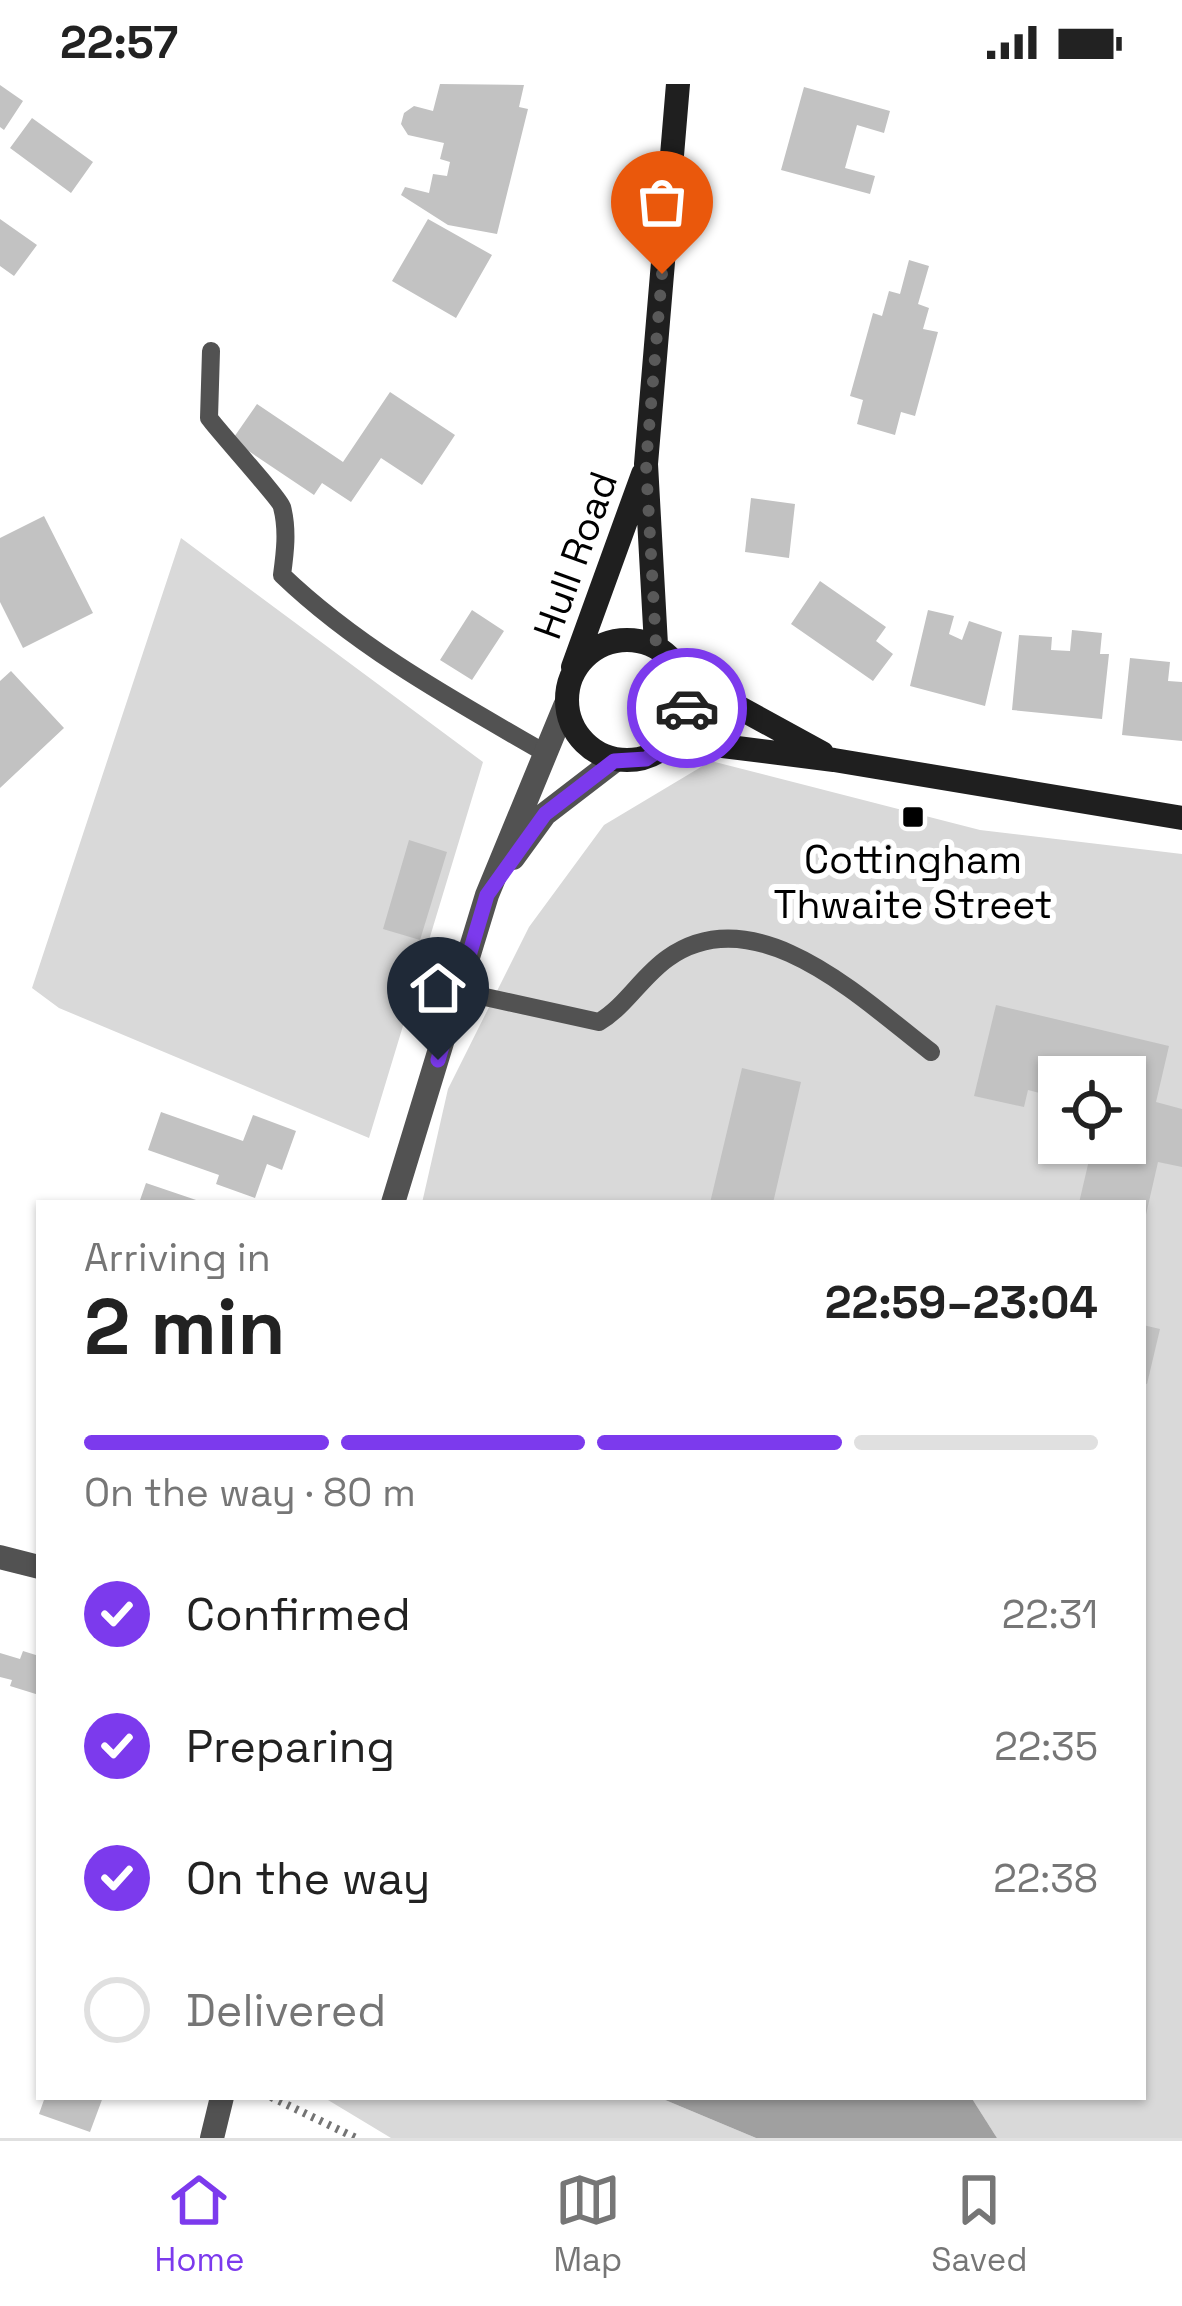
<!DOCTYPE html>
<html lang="en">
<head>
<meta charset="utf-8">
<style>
  body { margin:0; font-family:"Space Grotesk",sans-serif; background:#f2f2f2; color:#222; height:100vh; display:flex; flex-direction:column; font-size:45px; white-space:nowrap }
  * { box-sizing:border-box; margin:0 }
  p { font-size:39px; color:#767676 }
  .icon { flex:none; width:66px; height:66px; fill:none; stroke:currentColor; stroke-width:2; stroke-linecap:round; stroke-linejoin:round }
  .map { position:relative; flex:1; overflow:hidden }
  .sheet { position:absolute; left:36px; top:1116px; width:1110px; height:900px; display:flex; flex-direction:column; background:#fff; border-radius:0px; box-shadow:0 3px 9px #0004 }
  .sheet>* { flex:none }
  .tools { position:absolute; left:1038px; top:972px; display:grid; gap:24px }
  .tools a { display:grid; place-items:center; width:108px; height:108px; border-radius:0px; background:#fff; box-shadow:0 3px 9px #0004; font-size:60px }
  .pin { position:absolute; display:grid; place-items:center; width:102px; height:102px; color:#fff; margin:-123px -51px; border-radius:50% 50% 50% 0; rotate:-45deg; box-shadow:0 0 12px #0007 }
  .pin .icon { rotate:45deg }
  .courier { position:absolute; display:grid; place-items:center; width:120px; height:120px; margin:-60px; border:9px solid #7c3aed; border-radius:50%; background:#fff; color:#222; box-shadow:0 3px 15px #0007 }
  .headline em { font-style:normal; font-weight:700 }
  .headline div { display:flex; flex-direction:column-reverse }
  .headline { display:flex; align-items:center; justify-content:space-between; height:204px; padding:0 48px }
  h1 { font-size:78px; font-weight:700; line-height:90px }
  .bar { display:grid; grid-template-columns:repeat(4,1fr); gap:18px 12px; align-content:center; height:144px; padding:0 48px }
  .bar i { height:15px; border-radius:9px; background:#e0e0e0 }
  .bar .selected { background:#7c3aed }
  .bar p { grid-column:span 4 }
  ol { padding:0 48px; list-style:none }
  li { display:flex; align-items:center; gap:36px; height:132px }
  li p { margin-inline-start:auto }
  li .icon { padding:12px; border-radius:50%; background:#7c3aed; color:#fff; stroke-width:4 }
  li:last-child { color:#767676 }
  li i { width:66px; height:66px; border:6px solid #e0e0e0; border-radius:50% }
  .status { display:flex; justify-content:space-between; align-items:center; height:84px; padding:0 60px; background:#fff; direction:ltr }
  .status svg { height:33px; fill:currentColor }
  .dock { display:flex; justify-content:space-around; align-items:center; height:168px; border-top:3px solid #e0e0e0; background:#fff; font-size:33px; color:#767676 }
  .dock a { display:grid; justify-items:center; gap:6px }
  .dock .selected { color:#7c3aed }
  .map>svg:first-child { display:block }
</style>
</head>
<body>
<div class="status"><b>22:57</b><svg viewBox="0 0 49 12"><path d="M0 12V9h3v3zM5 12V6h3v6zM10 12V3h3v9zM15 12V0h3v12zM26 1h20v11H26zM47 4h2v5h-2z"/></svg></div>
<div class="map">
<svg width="1182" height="2054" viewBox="0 0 1182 2054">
  <rect width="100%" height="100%" fill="#fff"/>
  <path fill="#d9d9d9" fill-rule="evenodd" d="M181,454L483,678L369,1054L59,924L32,904Z
    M711,677L980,746L1182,770V2054H997L971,2013H1143V1119H422L448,1005L529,843L604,741ZM1059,993H1125V1059H1059Z
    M323,2013H658L756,2054H391Z"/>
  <path fill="#a0a0a0" d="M658,2013H971L997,2054H756Z"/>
  <path fill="#c2c2c2" d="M440,0L524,1L519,23L528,25L497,150L448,141L401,111L405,103L429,109L433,90L447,92L450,78L440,75L444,59L408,51L401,40L404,29L414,22L433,27Z
    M0,1L23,17L4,46L0,43Z
    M804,3L890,27L884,49L857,41L845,84L875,92L870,110L781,86Z
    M32,34L93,78L71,109L10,64Z
    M0,135L37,161L14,192L0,182Z
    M428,135L492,171L456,234L392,197Z
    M909,176L929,182L918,220L929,224L923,245L938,248L915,332L901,328L895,351L857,340L863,316L850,312L873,229L882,232L889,207L900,210Z
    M390,308L455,351L422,401L381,374L351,418L322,399L314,411L232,356L257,320L343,378Z
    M751,414L795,420L789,474L745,468Z
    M44,432L93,529L23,564L0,518V454Z
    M820,497L886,543L876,557L893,570L873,597L791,540Z
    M472,526L504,547L472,596L440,576Z
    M928,526L954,532L949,550L962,556L969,537L1002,548L985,622L910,602Z
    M1072,546L1102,549L1100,570H1109L1102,635L1012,626L1019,551L1052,553L1051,566L1070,567Z
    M1130,574L1170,578L1168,597L1182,598V657L1122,651Z
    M11,587L64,644L0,704V597Z
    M409,756L447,768L420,856L383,845Z
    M996,921L1169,962L1156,1018L1182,1025V1083L1158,1078L1145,1135L1143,1119H1079L1093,1059H1125V993H1059V1014L1028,1006L1024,1023L974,1012Z
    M742,984L801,998L773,1119H710Z
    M161,1028L243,1057L253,1031L296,1047L282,1086L267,1080L255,1114L216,1100L219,1091L148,1066Z
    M146,1099L202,1118V1119H139Z
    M1143,1241L1160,1245L1147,1300L1143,1299Z
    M23,1567L39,1572V1611L10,1602L12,1596L0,1593V1569L20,1575Z
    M45,2013H103L90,2048L39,2030Z"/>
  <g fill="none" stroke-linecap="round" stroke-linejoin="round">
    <path stroke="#747474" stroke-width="8" stroke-dasharray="3 6" stroke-linecap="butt" d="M271,2013L356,2054"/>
    <path stroke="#525252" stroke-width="18" d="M211,267L209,334C220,349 280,415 282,423C288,446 285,469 282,491C358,564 455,617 545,669
      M458,907L599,938C626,922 642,892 668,874C757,811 864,917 931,968"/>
    <path stroke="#525252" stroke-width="24" d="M513,774L545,730L614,677
      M393,1119L487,811L565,622
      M0,1473L39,1483
      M212,2054L222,2013"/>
    <path stroke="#1f1f1f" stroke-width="24" d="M567 616a60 60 0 1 1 120 0a60 60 0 1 1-120 0Z
      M656,561L646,380L678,0
      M573,583L643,390
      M685,594L822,669
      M674,656L834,676L1182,734"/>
  </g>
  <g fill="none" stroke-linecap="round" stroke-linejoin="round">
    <path stroke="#595959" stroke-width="12" stroke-dasharray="0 21.6" d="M662,190L646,380L656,561C680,580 685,595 687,624"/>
    <path stroke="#7c3aed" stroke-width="15" d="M438,976L487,811L545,730L614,677L646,675L674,656L687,624"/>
  </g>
  <rect fill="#000" stroke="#fff" stroke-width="4.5" x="901" y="721" width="24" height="24" rx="6"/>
  <g text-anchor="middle" stroke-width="12" stroke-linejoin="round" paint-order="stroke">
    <g font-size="39" fill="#000" stroke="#fff">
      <text transform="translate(575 471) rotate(-70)" y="14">Hull Road</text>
    </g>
    <g font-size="39" fill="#000" stroke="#fff">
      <text x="913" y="789">Cottingham<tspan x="913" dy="45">Thwaite Street</tspan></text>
    </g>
  </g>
</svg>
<div class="tools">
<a><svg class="icon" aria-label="locate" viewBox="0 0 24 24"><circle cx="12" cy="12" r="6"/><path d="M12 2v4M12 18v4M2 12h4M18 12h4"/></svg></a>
</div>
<div class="pin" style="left:662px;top:190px;background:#ea580c"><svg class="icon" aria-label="bag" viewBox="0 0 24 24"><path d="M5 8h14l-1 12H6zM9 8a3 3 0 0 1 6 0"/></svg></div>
<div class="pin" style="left:438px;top:976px;background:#1f2937"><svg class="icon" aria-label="home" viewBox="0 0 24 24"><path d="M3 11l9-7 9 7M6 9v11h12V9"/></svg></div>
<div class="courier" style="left:687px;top:624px"><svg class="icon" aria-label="car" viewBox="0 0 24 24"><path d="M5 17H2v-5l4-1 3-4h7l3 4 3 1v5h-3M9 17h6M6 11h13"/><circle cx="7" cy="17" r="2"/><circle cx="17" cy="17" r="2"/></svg></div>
<section class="sheet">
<div class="headline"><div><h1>2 min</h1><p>Arriving in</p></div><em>22:59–23:04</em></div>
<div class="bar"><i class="selected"></i><i class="selected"></i><i class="selected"></i><i></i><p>On the way · 80 m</p></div>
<ol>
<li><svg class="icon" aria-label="check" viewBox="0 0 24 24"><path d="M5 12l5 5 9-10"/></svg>Confirmed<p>22:31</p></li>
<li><svg class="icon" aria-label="check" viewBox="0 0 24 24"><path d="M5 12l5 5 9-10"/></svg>Preparing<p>22:35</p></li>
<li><svg class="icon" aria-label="check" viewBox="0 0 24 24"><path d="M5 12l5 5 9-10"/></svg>On the way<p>22:38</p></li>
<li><i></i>Delivered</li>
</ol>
</section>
</div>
<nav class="dock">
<a class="selected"><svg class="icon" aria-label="home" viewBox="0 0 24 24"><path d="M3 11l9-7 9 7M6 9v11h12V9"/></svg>Home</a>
<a><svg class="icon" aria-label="map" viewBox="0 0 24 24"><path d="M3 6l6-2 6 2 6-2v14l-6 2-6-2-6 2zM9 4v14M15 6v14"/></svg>Map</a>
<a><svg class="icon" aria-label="saved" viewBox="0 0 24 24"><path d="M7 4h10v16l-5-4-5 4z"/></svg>Saved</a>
</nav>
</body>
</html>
